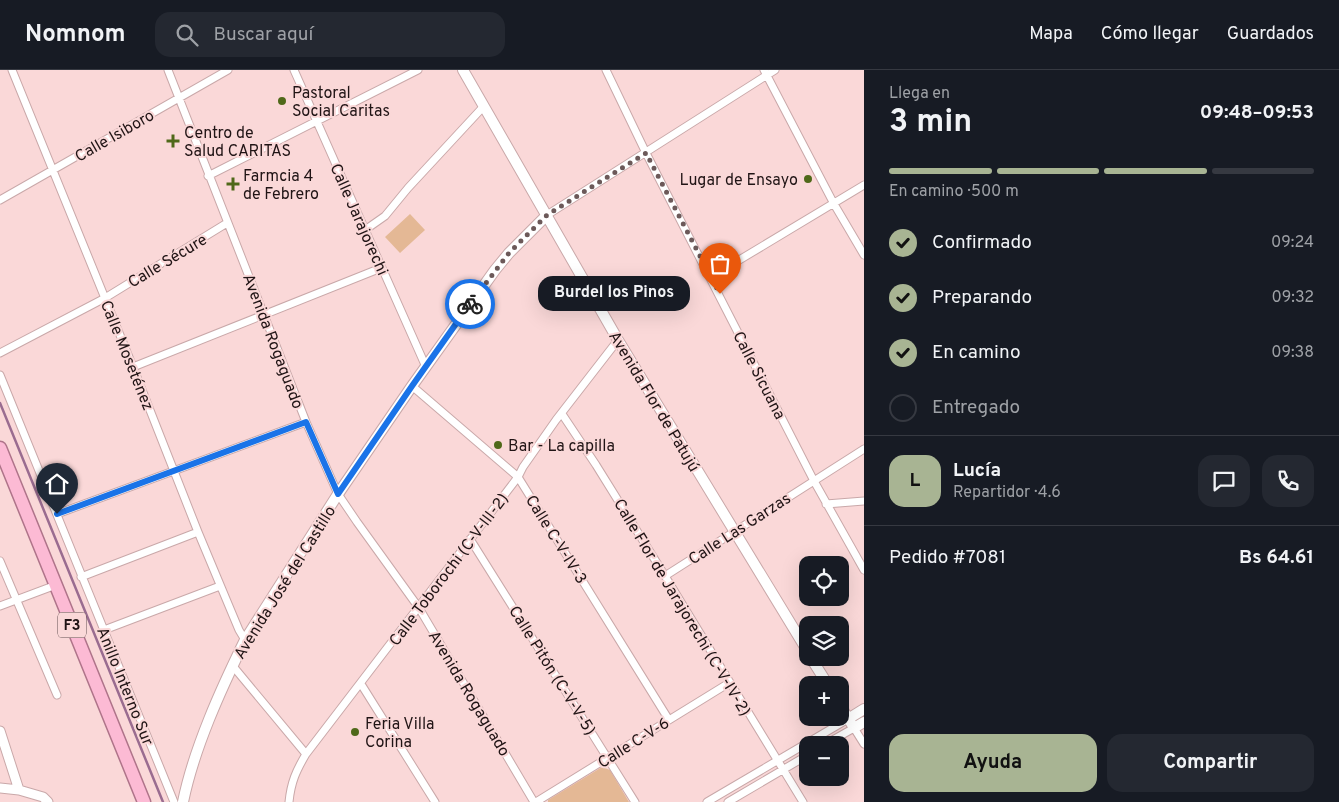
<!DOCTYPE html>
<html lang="es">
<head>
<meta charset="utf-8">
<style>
  body { margin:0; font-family:Overpass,sans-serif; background:#242831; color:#f1f3f6; height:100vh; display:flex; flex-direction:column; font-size:19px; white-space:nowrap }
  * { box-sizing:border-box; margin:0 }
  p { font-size:16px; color:#9ea1a6 }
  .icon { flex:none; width:28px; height:28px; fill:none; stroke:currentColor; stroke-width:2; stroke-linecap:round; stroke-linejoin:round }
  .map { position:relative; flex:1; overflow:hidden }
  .side { display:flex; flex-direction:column; background:#171b24; width:475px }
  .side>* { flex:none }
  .buttons { position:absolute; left:799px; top:486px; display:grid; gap:10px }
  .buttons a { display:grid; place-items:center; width:50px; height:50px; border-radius:10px; background:#171b24; box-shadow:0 5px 20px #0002; font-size:25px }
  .pin { position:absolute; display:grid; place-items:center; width:42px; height:42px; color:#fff; margin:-51px -21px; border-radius:50% 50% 50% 0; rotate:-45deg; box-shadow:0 0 5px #0007 }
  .pin .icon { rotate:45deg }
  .courier { position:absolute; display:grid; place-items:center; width:50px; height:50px; margin:-25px; border:4px solid #1a73e8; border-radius:50%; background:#fff; color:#222; box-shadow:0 1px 6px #0007 }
  .bubble { position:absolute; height:35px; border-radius:15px; background:#171b24; box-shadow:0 5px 20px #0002; font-size:16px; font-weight:700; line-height:35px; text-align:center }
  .summary em { font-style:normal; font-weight:700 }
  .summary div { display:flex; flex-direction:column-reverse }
  .summary { display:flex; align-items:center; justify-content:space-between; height:85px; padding:0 25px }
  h1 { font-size:32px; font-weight:700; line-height:38px }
  .bar { display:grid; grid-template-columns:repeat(4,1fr); gap:8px 5px; align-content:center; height:60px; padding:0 25px }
  .bar i { height:6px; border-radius:4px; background:#363941 }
  .bar .on { background:#a8b493 }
  .bar p { grid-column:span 4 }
  .line { display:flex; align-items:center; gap:12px; padding:0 25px; border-top:1px solid #363941 }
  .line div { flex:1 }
  .round { display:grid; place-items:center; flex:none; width:52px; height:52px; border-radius:15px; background:#242831 }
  ol { padding:0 25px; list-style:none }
  li { display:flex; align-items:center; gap:15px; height:55px }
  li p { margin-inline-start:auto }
  li .icon { padding:5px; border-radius:50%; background:#a8b493; color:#111; stroke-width:4 }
  li:last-child { color:#9ea1a6 }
  li i { width:28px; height:28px; border:2px solid #363941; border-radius:50% }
  .action { display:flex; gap:10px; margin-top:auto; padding:10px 25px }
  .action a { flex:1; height:58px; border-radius:15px; background:#a8b493; color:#111; font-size:20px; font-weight:700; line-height:58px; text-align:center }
  .action a+a { background:#242831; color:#f1f3f6 }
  header { display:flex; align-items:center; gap:30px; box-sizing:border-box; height:70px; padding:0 25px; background:#171b24; border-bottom:1px solid #363941 }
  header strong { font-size:24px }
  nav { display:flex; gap:28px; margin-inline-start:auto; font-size:18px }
  .search { width:350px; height:45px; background:#242831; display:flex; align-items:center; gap:12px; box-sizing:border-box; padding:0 18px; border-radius:15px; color:#9ea1a6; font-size:19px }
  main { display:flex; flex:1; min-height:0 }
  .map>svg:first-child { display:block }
</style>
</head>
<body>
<header>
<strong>Nomnom</strong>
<div class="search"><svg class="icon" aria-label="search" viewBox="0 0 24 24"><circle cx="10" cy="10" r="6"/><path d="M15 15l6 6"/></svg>Buscar aquí</div>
<nav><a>Mapa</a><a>Cómo llegar</a><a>Guardados</a></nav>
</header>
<main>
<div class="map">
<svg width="864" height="732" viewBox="0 0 864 732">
  <rect width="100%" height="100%" fill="#fad8d8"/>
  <path fill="#e4b895" d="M410,144L425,160L400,183L385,167Z
    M602,697L610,700L629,732H548V730Z"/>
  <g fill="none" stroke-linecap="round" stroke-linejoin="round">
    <path stroke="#9a6c90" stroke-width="2.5" d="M0,333L163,732"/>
    <g stroke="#c9a8a9" stroke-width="9">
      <path id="minor" d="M12,0L133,297L198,462L239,560L245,570
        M168,0L306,352L338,424L357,452L419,538L534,732
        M294,0L426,297
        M606,0L646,83L814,411L864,500
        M764,0L834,134L864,185
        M208,106L418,0
        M0,130L228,0
        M547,145L775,0
        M365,160L385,146L408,118L484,36
        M711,207L864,115
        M0,283L105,228L227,153
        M133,297L381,198
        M0,305L174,732
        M412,316L518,407L669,650
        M562,344L596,395L665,506L803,732
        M826,434L864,431
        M57,444L306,352
        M470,469L635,732
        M0,491L57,625
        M665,506L864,379
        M81,507L198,462
        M0,536L56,515
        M104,560L220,516
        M232,595L306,684
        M361,614L435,732
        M824,675L854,658L864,674
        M289,732C291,712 296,701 306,684L518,407L523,397L556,350L618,270
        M536,732L729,613
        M707,732L848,649
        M728,732L808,685"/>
    </g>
    <g stroke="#c9a8a9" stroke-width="11">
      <path id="tertiary" d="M0,661L19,720L43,727L48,732
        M0,718L19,720"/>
    </g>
    <g stroke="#c9a8a9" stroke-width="12">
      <path id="secondary" d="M463,0L618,270L808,582
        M811,588L828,615
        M840,635L854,658L864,652
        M848,649L864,639
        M183,732C194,678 221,619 245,570L338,424L412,316L495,200L509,183L547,145"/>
    </g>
    <g stroke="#af748a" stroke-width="15">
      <path id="trunk" d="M0,378L144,732"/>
    </g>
    <use href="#minor" stroke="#fff" stroke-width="7"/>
    <use href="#tertiary" stroke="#fff" stroke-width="9"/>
    <use href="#secondary" stroke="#fff" stroke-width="10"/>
    <use href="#trunk" stroke="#fcbad4" stroke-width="12"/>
  </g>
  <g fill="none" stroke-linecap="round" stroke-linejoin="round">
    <path stroke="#6c5959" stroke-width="5" stroke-dasharray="0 9" d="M470,234L509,183L547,145L646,83L720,224"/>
    <path stroke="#1a73e8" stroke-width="6" d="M57,444L306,352L338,424L412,316L470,234"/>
  </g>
  <g fill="#4f6819" stroke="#fad8d8" stroke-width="2">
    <circle cx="282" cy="31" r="5"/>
    <path d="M170.5 63.5h5v5h5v5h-5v5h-5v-5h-5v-5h5z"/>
    <circle cx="808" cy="109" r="5"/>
    <path d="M230.5 106.5h5v5h5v5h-5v5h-5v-5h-5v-5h5z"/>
    <circle cx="498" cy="375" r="5"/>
    <circle cx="355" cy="662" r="5"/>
  </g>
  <g text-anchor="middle" stroke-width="4" stroke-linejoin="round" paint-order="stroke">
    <rect fill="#fad8d8" stroke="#614f50" stroke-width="1" x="58" y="542.5" width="28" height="25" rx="4"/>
    <g font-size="15" font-weight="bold" fill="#201415">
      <text x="72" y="560">F3</text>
    </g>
    <g font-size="16" fill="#201415" stroke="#fad8d8" text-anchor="start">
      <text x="292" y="28">Pastoral<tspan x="292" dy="18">Social Caritas</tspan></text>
      <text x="184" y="68">Centro de<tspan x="184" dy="18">Salud CARITAS</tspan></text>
      <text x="243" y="111">Farmcia 4<tspan x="243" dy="18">de Febrero</tspan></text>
      <text x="798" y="115" text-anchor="end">Lugar de Ensayo</text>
      <text x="508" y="381">Bar - La capilla</text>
      <text x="365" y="659">Feria Villa<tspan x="365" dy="18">Corina</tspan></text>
    </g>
    <g font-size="16" fill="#201415" stroke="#fad8d8">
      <text transform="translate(114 65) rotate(-30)" y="6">Calle Isiboro</text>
      <text transform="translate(360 149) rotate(66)" y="6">Calle Jarajorechi</text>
      <text transform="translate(167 190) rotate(-31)" y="6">Calle Sécure</text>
      <text transform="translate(274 271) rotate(69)" y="6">Avenida Rogaguado</text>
      <text transform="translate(128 285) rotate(68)" y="6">Calle Moseténez</text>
      <text transform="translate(760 305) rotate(63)" y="6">Calle Sicuana</text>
      <text transform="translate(655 331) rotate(59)" y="6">Avenida Flor de Patujú</text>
      <text transform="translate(739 458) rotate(-33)" y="6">Calle Las Garzas</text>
      <text transform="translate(557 469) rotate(58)" y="6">Calle C-V-IV-3</text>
      <text transform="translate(448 499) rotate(-53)" y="6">Calle Toborochi (C-V-III-2)</text>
      <text transform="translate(284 512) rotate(-58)" y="6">Avenida José del Castillo</text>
      <text transform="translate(683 537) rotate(59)" y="6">Calle Flor de Jarajorechi (C-V-IV-2)</text>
      <text transform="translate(553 600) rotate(58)" y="6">Calle Pitón (C-V-V-5)</text>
      <text transform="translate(126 616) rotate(68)" y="6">Anillo Interno Sur</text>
      <text transform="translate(470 623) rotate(59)" y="6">Avenida Rogaguado</text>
      <text transform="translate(633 672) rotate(-32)" y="6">Calle C-V-6</text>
    </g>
  </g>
</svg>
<div class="buttons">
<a><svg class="icon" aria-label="locate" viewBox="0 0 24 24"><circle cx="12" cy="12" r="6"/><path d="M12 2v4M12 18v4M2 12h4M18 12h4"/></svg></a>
<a><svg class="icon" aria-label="layers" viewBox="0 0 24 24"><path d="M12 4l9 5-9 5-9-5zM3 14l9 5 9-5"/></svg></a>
<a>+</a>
<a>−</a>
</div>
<div class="pin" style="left:720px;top:224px;background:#ea580c"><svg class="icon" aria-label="bag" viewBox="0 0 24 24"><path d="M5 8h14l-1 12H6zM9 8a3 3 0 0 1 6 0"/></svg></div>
<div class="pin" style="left:57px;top:444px;background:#1f2937"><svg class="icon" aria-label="home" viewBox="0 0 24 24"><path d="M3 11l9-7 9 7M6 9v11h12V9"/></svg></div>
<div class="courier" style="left:470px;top:234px"><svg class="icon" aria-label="bike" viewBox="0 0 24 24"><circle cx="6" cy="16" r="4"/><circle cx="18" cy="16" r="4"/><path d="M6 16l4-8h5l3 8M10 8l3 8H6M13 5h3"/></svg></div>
<div class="bubble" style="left:538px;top:206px;width:152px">Burdel los Pinos</div>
</div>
<section class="side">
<div class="summary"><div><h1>3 min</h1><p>Llega en</p></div><em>09:48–09:53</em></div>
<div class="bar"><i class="on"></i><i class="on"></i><i class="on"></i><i></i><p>En camino · 500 m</p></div>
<ol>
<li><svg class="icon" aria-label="check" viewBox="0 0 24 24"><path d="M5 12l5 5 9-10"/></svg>Confirmado<p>09:24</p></li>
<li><svg class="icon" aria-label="check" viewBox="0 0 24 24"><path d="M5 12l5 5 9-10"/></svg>Preparando<p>09:32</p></li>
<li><svg class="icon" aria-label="check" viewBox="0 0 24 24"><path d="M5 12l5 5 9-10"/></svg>En camino<p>09:38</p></li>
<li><i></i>Entregado</li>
</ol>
<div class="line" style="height:90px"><b class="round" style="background:#a8b493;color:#111">L</b><div><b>Lucía</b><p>Repartidor · 4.6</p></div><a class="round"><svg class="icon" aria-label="chat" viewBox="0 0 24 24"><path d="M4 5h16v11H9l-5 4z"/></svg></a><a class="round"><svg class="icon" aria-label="phone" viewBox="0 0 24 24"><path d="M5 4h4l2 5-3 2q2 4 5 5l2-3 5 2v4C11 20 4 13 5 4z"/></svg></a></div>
<div class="line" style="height:65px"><div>Pedido #7081</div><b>Bs 64.61</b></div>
<div class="action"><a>Ayuda</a><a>Compartir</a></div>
</section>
</main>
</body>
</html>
